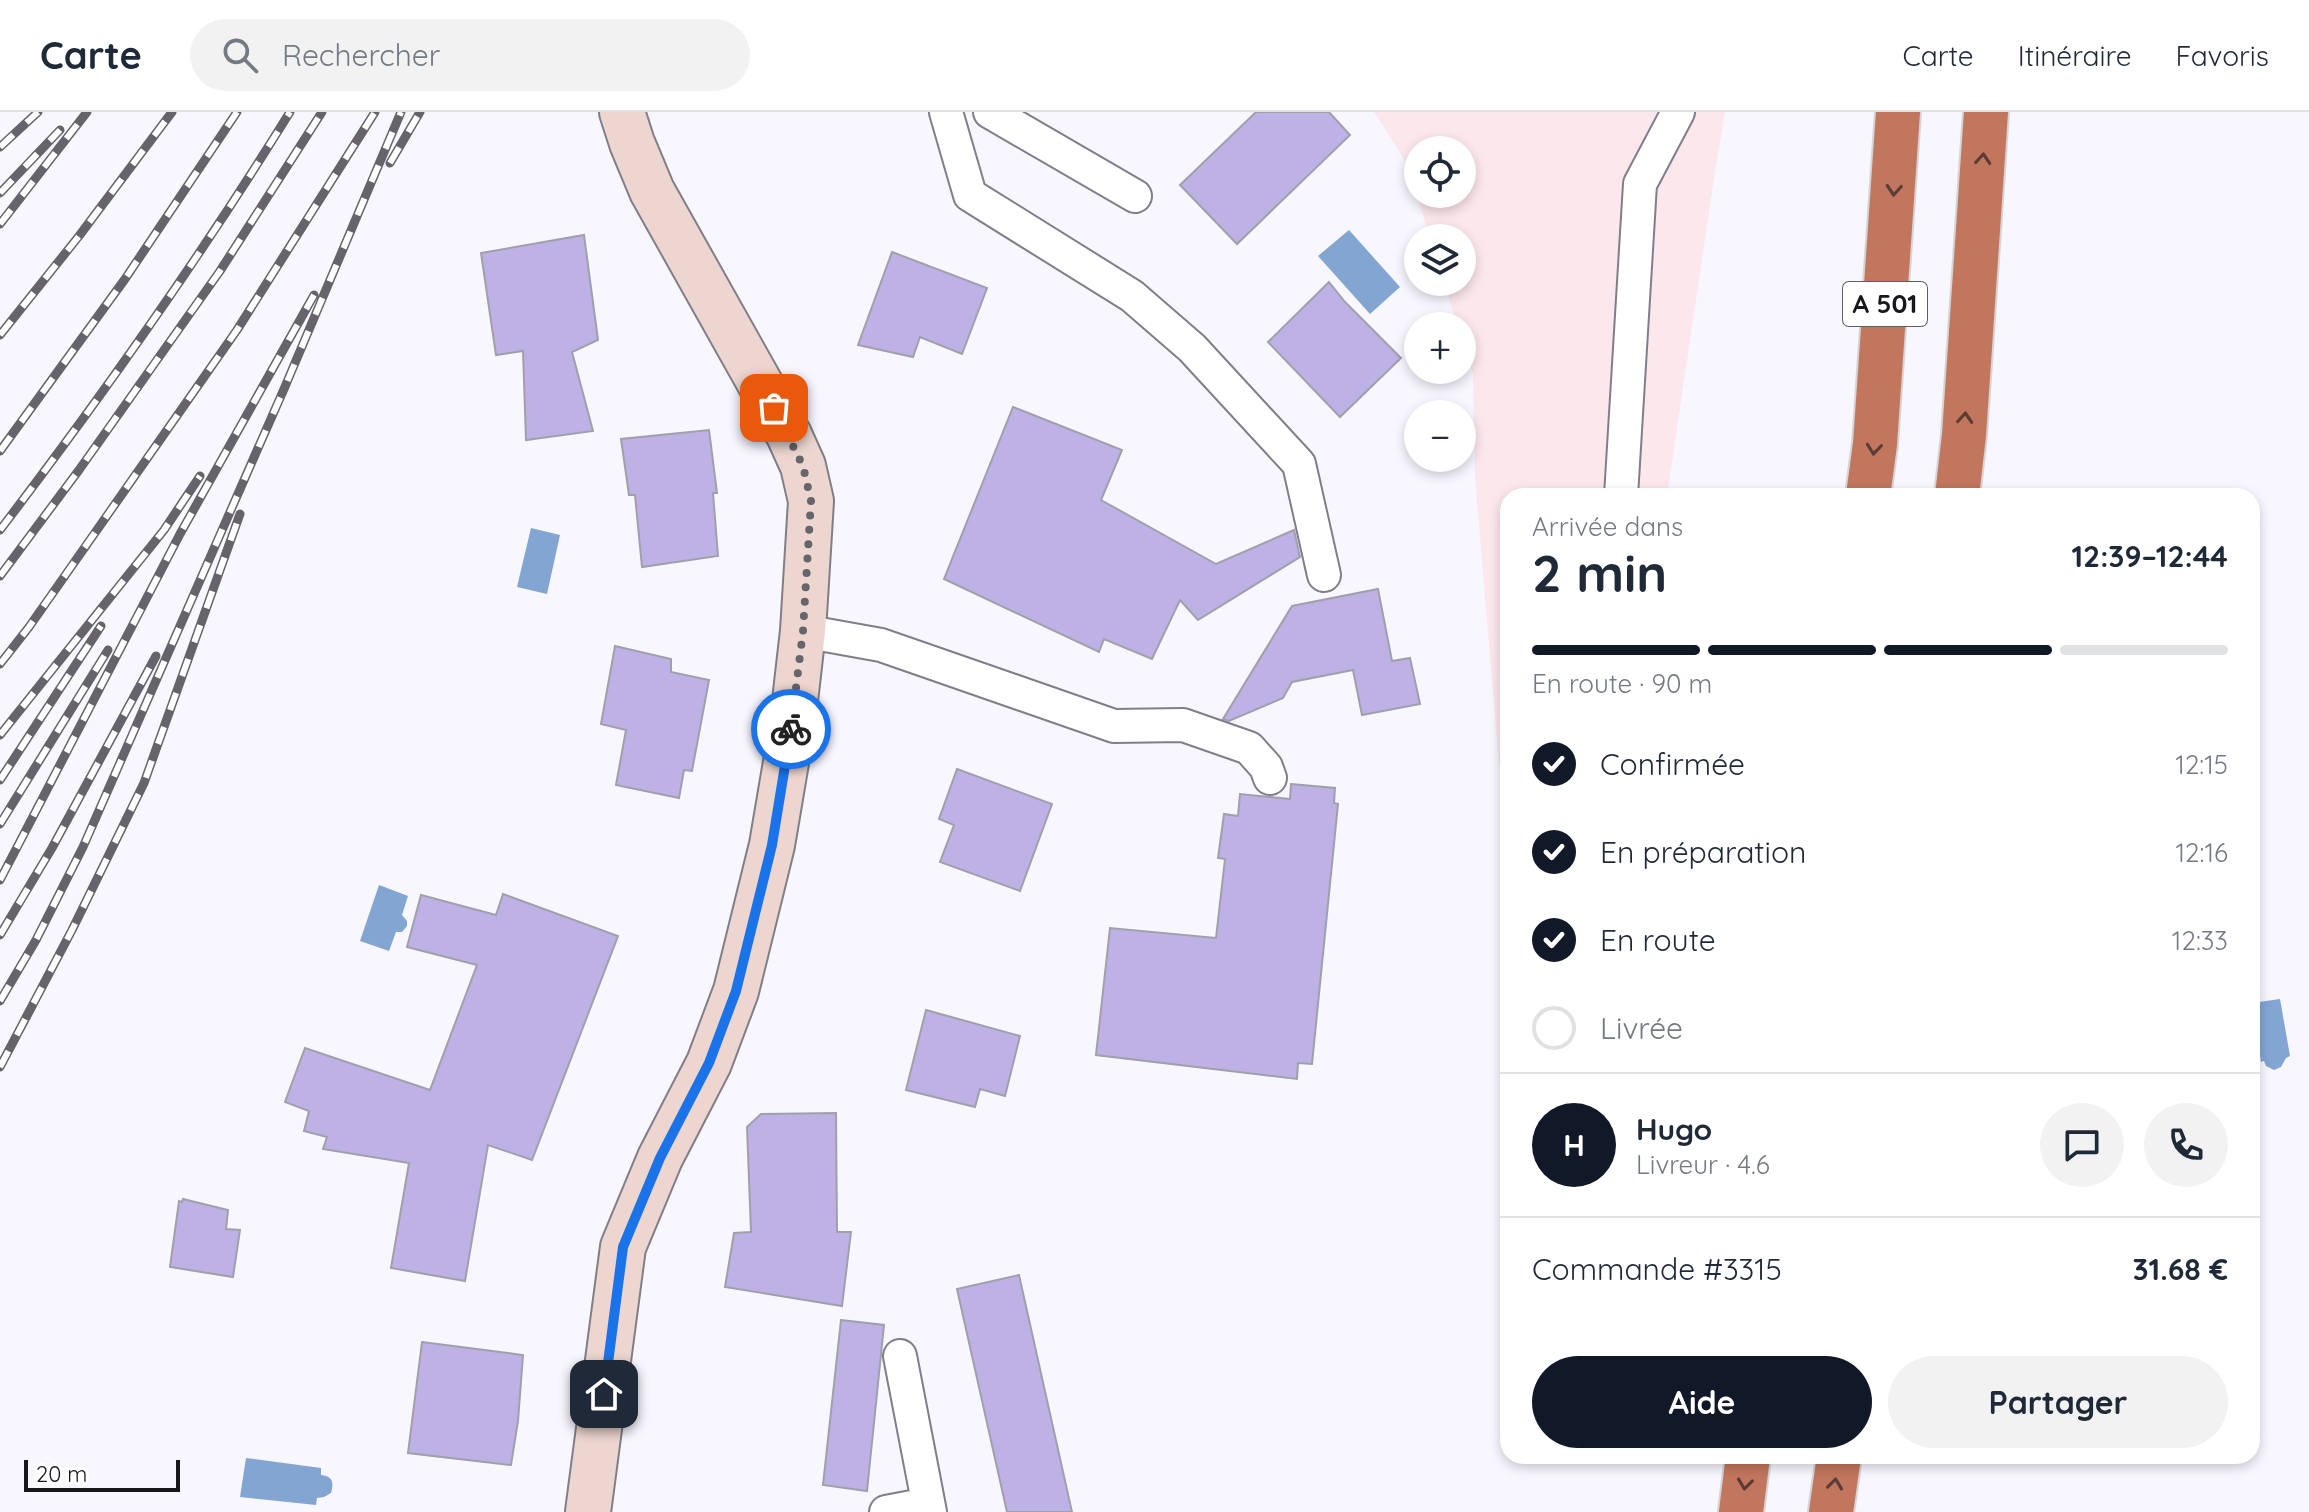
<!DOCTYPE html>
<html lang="fr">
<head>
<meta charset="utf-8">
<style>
  body { margin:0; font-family:Quicksand,sans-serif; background:#f2f2f3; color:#1f2937; height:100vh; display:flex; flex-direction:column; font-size:30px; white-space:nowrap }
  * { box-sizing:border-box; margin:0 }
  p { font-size:26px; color:#747a83 }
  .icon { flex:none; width:44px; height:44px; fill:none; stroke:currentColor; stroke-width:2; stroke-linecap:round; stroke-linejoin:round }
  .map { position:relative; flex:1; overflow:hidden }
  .panel { position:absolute; left:1500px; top:376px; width:760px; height:976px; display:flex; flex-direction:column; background:#fff; border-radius:24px; box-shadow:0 4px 12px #0003 }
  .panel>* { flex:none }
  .controls { position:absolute; left:1404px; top:24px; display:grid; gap:16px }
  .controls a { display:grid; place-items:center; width:72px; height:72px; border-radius:50%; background:#fff; box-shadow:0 4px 12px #0003; font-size:40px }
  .scale { position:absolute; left:24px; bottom:20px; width:156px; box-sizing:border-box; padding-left:8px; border:4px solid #18171c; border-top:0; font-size:22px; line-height:28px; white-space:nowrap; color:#18171c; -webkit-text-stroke:6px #fff; paint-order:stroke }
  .pin { position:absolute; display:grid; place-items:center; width:68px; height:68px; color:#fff; margin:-34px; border-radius:16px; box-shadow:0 4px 12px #0006 }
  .courier { position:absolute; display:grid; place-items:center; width:80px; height:80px; margin:-40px; border:6px solid #1a73e8; border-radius:50%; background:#fff; color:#222; box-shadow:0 2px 10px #0007 }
  .headline em { font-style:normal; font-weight:800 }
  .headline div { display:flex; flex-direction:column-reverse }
  .headline { display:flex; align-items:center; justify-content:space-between; height:136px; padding:0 32px }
  h1 { font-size:52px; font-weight:800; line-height:60px }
  .bar { display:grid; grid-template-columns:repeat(4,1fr); gap:12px 8px; align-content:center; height:96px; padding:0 32px }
  .bar i { height:10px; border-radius:6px; background:#e0e1e3 }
  .bar .active { background:#111827 }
  .bar p { grid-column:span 4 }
  .line { display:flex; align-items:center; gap:20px; padding:0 32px; border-top:2px solid #e0e1e3 }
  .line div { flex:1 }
  .round { display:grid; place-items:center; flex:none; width:84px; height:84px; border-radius:42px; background:#f2f2f3 }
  ol { padding:0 32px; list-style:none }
  li { display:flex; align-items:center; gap:24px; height:88px }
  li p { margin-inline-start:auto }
  li .icon { padding:8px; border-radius:50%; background:#111827; color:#fff; stroke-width:4 }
  li:last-child { color:#747a83 }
  li i { width:44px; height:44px; border:4px solid #e0e1e3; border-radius:50% }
  .cta { display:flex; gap:16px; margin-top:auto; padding:16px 32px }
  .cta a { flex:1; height:92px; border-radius:48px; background:#111827; color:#fff; font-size:32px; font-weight:800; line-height:92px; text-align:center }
  .cta a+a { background:#f2f2f3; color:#1f2937 }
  header { display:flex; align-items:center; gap:48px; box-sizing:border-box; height:112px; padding:0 40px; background:#fff; border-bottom:2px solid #e0e1e3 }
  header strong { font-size:38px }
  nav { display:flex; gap:44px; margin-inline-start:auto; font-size:28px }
  .search { width:560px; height:72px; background:#f2f2f3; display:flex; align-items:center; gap:20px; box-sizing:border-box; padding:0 28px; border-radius:44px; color:#747a83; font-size:30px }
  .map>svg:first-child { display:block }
</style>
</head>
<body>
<header>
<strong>Carte</strong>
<div class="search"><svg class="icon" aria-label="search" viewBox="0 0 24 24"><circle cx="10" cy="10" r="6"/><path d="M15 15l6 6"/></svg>Rechercher</div>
<nav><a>Carte</a><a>Itinéraire</a><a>Favoris</a></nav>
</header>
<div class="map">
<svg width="2309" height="1400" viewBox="0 0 2309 1400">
  <rect width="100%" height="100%" fill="#f8f6fe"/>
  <path fill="#fce7ec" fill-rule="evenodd" d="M1374,0H1725L1714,66L1667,384H1508V654L1499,653L1475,364L1473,262L1462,226V214H1458L1444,170H1462V126H1430L1406,50ZM1418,38H1462V82H1418Z"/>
  <path fill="#83a5d2" d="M1349,118L1400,175L1370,202L1318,144Z
    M531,416L560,423L547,482L517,475Z
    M379,773L408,784L402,803L407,809V814L402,820H396L389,839L360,829Z
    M2280,887L2290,944L2286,946L2281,955L2274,958L2266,954L2264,949L2261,950L2252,891Z
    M246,1346L321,1356V1363C333,1364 334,1371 331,1381L324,1385L317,1386L316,1393L240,1385Z"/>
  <path fill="#beb1e5" stroke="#a29fac" stroke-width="2" d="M1256,0H1329L1350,23L1237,132L1180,73Z
    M584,123L598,228L572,240L593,319L526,328L523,239L496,243L481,141Z
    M892,140L987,176L962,242L920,225L913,245L858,233Z
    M1329,170L1345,190L1401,246L1340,305L1268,230Z
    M1013,295L1122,338L1101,388L1216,452L1294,418L1300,445L1198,508L1180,488L1152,547L1104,527L1099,540L944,467Z
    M709,318L717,381H713L718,444L642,455L635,383H629L621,327Z
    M1378,477L1392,549L1410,546L1420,592L1362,603L1353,558L1292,570L1283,586L1229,609L1223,607L1292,494Z
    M615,534L671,547V560L709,568L692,659L684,658L679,686L616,673L626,618L601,612Z
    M957,657L1052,692L1020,779L940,750L954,713L939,707Z
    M1291,672L1335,676L1334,691L1338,692L1312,952L1298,951L1297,967L1096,943L1110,816L1216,826L1225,747L1218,746L1224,702L1238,704L1240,682L1290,687Z
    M503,782L618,824L532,1048L488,1033L465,1169L391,1156L409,1051L323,1037L327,1025L304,1019L309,999L285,990L305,936L430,978L477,853L407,835L421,783L496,803Z
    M926,898L1020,924L1005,984L980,977L975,995L906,978Z
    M836,1001L837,1120H851L842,1194L725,1175L734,1121L751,1120L747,1015L761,1002Z
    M183,1087L228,1098L226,1117L240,1118L233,1165L170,1155L179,1089L182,1090Z
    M1019,1163L1072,1400H1007L957,1177Z
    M841,1208L884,1213L867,1379L823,1373Z
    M422,1230L523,1243L518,1309L511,1353L408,1341Z"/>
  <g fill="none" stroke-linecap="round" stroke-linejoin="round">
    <g stroke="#807e8a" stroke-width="36">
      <path id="lane" d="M946,0L970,83L1132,184L1192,236L1299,352L1324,463
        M990,0L1135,84
        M1621,384L1640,72L1678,0
        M803,519L881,533L1114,614L1183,613L1249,636L1266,655L1270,666
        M900,1244L930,1400
        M886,1400L928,1392"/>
    </g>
    <g stroke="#807e8a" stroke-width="48">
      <path id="secondary" d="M588,1400L623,1135L660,1046L709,951L736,879L772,733L792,615L803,519L811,389L803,354L789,323L652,79L632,31L622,0"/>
    </g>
    <g stroke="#d5d5d6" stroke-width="48">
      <path id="highway" d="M1868,384L1875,332L1898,0
        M1957,384L1964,323L1986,0
        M1741,1400L1748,1344
        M1831,1400L1839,1344"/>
    </g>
    <use href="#lane" stroke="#fff" stroke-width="32"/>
    <use href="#secondary" stroke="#edd6cf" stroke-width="44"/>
    <use href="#highway" stroke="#c2765e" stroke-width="44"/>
    <g stroke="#66646a" stroke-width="9">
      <path id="rail" d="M0,35L38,0
        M390,51L420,0
        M0,81L60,18
        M0,112L87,0
        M0,223L79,124L172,0
        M0,339L125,167L237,0
        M0,418C103,283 201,144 290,0
        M0,464L79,358L220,159L322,0
        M0,552L29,515L237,218L375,0
        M0,623L164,418L200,364
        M0,668L101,514
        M0,712L108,538
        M0,768L180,422L314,183
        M0,823L52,736L156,544
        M0,889L36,828L83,735L284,277L401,0
        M0,955L72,818L144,671L240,402"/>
    </g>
    <use href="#rail" stroke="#fff" stroke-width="6" stroke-dasharray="18" stroke-linecap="butt"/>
  </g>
  <defs><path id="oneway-chevron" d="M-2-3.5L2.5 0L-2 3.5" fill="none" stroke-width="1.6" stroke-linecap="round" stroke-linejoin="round" transform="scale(2)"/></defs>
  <g stroke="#5c3d36">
    <use href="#oneway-chevron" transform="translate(1983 47) rotate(-86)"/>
    <use href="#oneway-chevron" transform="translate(1894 78) rotate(94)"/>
    <use href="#oneway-chevron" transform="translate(1965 306) rotate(-86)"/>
    <use href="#oneway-chevron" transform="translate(1874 337) rotate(96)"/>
    <use href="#oneway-chevron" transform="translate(1745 1372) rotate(97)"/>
    <use href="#oneway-chevron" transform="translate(1835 1372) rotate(-83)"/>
  </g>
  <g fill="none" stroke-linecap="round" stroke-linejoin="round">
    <path stroke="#66656b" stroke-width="8" stroke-dasharray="0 14.4" d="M774,296L803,354L811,389L803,519L791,617"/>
    <path stroke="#1a73e8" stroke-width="10" d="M604,1282L623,1135L660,1046L709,951L736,879L772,733L791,617"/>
  </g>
  <g text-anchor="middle" stroke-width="6" stroke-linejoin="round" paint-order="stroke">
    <rect fill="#fff" stroke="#5d5d60" stroke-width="2" x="1843" y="170" width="84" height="44" rx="6"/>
    <g font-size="26" font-weight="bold" fill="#18171c">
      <text x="1885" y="201">A 501</text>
    </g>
  </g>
</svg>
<div class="controls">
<a><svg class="icon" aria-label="locate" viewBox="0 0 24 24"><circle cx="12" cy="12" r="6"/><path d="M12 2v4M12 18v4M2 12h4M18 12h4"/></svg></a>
<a><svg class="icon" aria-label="layers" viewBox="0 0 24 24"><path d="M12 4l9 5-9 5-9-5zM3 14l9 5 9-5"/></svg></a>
<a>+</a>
<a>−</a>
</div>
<div class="scale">20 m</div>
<div class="pin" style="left:774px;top:296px;background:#ea580c"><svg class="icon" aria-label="bag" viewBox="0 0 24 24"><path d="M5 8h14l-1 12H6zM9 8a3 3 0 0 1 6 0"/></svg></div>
<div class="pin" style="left:604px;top:1282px;background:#1f2937"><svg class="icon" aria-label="home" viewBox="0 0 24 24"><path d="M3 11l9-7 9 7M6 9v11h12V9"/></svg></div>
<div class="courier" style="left:791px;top:617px"><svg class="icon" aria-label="bike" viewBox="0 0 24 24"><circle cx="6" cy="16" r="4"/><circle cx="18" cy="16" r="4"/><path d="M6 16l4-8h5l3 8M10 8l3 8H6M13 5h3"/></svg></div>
<section class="panel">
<div class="headline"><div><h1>2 min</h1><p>Arrivée dans</p></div><em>12:39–12:44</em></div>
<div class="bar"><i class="active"></i><i class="active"></i><i class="active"></i><i></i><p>En route · 90 m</p></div>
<ol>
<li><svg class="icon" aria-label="check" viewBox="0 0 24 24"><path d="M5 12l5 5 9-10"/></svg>Confirmée<p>12:15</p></li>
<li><svg class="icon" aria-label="check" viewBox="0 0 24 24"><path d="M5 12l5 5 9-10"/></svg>En préparation<p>12:16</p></li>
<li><svg class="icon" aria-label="check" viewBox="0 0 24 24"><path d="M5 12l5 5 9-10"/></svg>En route<p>12:33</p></li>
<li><i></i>Livrée</li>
</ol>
<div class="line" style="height:144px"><b class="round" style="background:#111827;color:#fff">H</b><div><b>Hugo</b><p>Livreur · 4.6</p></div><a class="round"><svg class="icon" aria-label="chat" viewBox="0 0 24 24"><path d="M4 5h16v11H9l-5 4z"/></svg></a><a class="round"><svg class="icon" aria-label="phone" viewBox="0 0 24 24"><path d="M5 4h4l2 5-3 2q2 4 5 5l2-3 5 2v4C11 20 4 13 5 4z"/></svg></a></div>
<div class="line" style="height:104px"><div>Commande #3315</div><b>31.68 €</b></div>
<div class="cta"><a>Aide</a><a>Partager</a></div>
</section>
</div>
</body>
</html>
